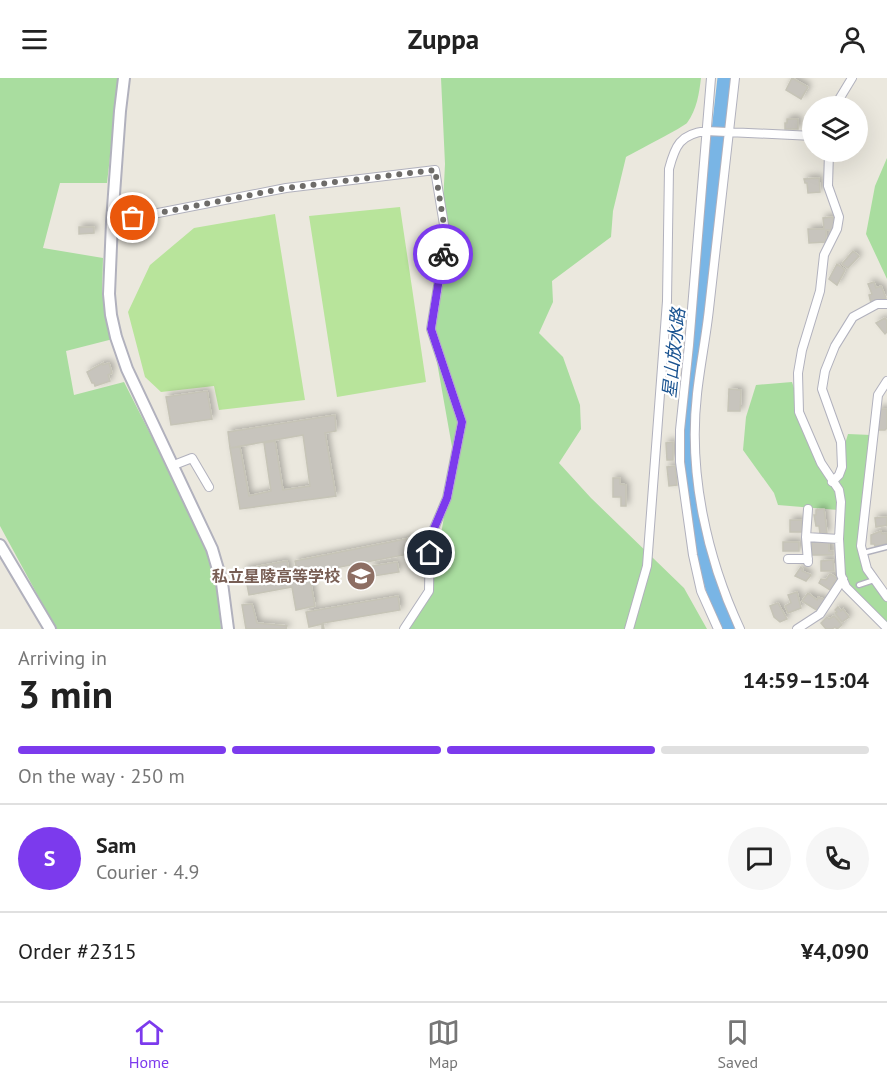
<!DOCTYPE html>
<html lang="en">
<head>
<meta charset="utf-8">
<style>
  body { margin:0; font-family:"PT Sans","Noto Sans JP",sans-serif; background:#f6f6f6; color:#222; height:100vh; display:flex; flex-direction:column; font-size:22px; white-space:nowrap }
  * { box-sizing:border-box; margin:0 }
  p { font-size:20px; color:#767676 }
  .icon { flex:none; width:33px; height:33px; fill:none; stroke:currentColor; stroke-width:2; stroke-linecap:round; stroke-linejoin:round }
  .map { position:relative; height:551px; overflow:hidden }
  .drawer { display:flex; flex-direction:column; background:#fff; flex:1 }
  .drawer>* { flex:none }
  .fabs { position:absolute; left:802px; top:18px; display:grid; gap:12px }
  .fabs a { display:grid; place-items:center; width:66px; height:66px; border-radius:50%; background:#fff; box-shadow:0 6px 24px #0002; font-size:30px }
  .pin { position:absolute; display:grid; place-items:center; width:51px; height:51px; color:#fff; margin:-26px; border:3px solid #fff; border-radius:50%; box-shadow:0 2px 6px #0007 }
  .courier { position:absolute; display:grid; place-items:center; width:60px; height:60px; margin:-30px; border:4px solid #7c3aed; border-radius:50%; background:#fff; color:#222; box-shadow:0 2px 8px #0007 }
  .overview em { font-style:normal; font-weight:800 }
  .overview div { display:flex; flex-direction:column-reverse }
  .overview { display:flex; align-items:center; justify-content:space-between; height:102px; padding:0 18px }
  h1 { font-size:39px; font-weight:800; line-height:45px }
  .bar { display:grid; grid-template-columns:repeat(4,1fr); gap:9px 6px; align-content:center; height:72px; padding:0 18px }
  .bar i { height:8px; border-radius:4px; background:#e0e0e0 }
  .bar .on { background:#7c3aed }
  .bar p { grid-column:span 4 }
  .line { display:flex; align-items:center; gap:15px; padding:0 18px; border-top:2px solid #e0e0e0 }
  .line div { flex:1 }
  .round { display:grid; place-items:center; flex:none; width:63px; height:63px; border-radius:32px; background:#f6f6f6 }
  header { display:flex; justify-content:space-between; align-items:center; height:78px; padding:0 18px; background:#fff; font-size:27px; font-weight:800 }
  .menu { display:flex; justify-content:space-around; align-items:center; height:84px; border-top:2px solid #e0e0e0; background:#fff; font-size:16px; color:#767676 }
  .menu a { display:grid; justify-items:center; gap:3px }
  .menu .on { color:#7c3aed }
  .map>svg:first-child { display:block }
</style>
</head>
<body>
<header><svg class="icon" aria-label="menu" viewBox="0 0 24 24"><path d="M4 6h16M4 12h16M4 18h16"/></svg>Zuppa<svg class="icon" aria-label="person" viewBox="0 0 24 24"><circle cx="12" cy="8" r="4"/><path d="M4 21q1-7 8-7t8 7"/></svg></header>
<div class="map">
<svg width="887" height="551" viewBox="0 0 887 551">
  <defs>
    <filter id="shadow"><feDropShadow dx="3" dy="-3" stdDeviation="3" flood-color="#0004"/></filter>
  </defs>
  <rect width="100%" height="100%" fill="#ebe8de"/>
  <path fill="#a9dd9f" d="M0,0H119L107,105H60L43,170L103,180L102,215L113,261L66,273L74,317L124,304L196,446L216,498L221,551H56L0,448Z
    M441,0H701C699,16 697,31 687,45C685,48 635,74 626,79L613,133L611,159L552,203L553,224L539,255L563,279L580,327L581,351L559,385L591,420L684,510L707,551H406L431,515L454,380L430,245L438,225L445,86Z
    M887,80V201L866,156L875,108Z
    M792,304L809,356L836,417L834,402L848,356L871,357L865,477L870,495L887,521V551L851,516L841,497L838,432L778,427L774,415L743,372L746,339L756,307Z"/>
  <path fill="#b8e49b" d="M400,129L426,304L337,319L309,138Z
    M275,136L305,322L219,332L214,308L161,314L145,299L128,234L150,187L194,150Z"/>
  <path fill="#79b5e5" d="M703,500L714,504L732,551H723Z"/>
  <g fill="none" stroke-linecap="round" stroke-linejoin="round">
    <path stroke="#79b5e5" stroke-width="15" d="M725,0L686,344L690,416L696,449L713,510L727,551"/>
  </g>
  <path fill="#c7c4bd" stroke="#c6c4b7" stroke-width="1.5" filter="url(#shadow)" d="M792,0L808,9L801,21L786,12Z
    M787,41H798V51H785V45H787Z
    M819,100L820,114L808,115L807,105H805L804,101Z
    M833,139L834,152H826V164L809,165L808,151H824L823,140Z
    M79,149H94V155L79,156Z
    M853,173L859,178L848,190L842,186Z
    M837,186L845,192L837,207L829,201Z
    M874,204L876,210L881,208L886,220L871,225L869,217L872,216L868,206Z
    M885,240L887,243V254L885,256L876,245Z
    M103,285V287L109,285L112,295L108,297L110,303L95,308L94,305H92L87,294Z
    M729,311L741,312L740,333H728Z
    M207,313L212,341L171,347L166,319Z
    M879,331H887V350L885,352H878Z
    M335,337L336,353L325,355L336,418L240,431L230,370L240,369L249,418L271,413L264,365L275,363L283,412L310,408L303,357L230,370L228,354Z
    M673,364V382H667L666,365Z
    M675,388L677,407L669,408L667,389Z
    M613,400H620V406L626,407V428H621V419H613Z
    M824,431L827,455L820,456L819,448H816L814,437H816V432Z
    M887,439V447L876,449L875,440Z
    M790,442H802V454H790Z
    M881,453L882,456L887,455V466L875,468L874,466H871V457Z
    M411,460L414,475L298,497L295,483Z
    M783,464H799V473H783Z
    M812,464H829V473H833V477H812Z
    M833,482L834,493H821V483Z
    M287,483L290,500L309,496L315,528L296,532L292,509L249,517L244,491Z
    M397,484L399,494L374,498L372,488Z
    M801,489L803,491L802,493L811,497L806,503L795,498Z
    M830,496L839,501L837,504L835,503L830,512L819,505L821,501L826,502Z
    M797,514L801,530L788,535L785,528L791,525L788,517Z
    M808,515L817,522L818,519L826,522L818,533L802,523Z
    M398,518L400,532L323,545L324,551H322V546L309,549L306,534Z
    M778,525L787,541L780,544L774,539L770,528Z
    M252,526L257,545L287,548L286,551H246L242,527Z
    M838,529L841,533L843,531L849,539L842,544L835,535L837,534L835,532Z
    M834,538L842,547L837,551L835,549L832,551H826L821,545L827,539L829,541Z"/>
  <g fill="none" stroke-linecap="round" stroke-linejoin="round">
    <g stroke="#b1b1bd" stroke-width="7">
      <path id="lane" d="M863,475L887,469
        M859,507L874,502"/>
    </g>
    <g stroke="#b1b1bd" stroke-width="10">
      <path id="street" d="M711,0L689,267L680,352V384L693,477L701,513L718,551
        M735,0C727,77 717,154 709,231C706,259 700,288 697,316C688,395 707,480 740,551
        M835,28L852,0
        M829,74L828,108L839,139L837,151L824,177L820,213L802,272L798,295L799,334L821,385L839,412L841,424L839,461L841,497L846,509L887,550
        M112,144L286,110L435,92L446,159L431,251L462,344L447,420L430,460L429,513L404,551
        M887,303L878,317L861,468L867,491L887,519
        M174,387L192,380L209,409
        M832,404L839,397L842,389L841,364L822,311L825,293L835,268L853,239L877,226H887
        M806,459L808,431
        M788,481H808
        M808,484L806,459L839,461
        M629,551L647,488L667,223L669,91C675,68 680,56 706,53L813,58
        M797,551L820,536L843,501"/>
    </g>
    <g stroke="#b1b1bd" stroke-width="14">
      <path id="secondary" d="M124,0L120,33L112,144L109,216L111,237L116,259L127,291L212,471L222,505L228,551
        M0,467L50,551"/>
    </g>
    <use href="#lane" stroke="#fff" stroke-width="4"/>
    <use href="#street" stroke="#fff" stroke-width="8"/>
    <use href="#secondary" stroke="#fff" stroke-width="10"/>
  </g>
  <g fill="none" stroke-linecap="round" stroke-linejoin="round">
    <path stroke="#6e6c69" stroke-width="6" stroke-dasharray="0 10.8" d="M133,140L286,110L435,92L446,159L443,176"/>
    <path stroke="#7c3aed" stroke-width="8" d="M430,475V460L447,420L462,344L431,251L443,176"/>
  </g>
  <defs>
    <g id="school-disc" transform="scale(1.5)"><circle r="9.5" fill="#8d6e63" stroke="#fff"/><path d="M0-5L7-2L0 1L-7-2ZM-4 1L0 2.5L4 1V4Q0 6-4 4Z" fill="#fff"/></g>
  </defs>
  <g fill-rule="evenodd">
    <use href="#school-disc" x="361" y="498"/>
  </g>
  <g text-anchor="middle" stroke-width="4.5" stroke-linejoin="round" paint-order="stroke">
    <g font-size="16" font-weight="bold" fill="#785e54" stroke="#fff" text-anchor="end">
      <text x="340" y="504">私立星陵高等学校</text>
    </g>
    <g font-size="18" font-style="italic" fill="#185290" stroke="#fff">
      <text transform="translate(674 275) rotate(-84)" y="6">星山放水路</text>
    </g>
  </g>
</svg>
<div class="fabs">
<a><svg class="icon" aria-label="layers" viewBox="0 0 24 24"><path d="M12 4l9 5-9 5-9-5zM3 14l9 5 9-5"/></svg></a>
</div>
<div class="pin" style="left:133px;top:140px;background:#ea580c"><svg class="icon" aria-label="bag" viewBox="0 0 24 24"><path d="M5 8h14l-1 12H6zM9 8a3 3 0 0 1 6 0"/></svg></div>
<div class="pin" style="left:430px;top:475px;background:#1f2937"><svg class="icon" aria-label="home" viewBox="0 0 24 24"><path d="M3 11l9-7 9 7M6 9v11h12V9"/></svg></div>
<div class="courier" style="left:443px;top:176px"><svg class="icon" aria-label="bike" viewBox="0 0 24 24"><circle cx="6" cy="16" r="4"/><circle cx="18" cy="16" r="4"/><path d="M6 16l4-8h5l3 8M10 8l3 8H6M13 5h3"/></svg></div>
</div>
<section class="drawer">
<div class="overview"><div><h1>3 min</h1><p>Arriving in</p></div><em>14:59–15:04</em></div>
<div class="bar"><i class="on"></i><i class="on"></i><i class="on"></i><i></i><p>On the way · 250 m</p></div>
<div class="line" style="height:108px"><b class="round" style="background:#7c3aed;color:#fff">S</b><div><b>Sam</b><p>Courier · 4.9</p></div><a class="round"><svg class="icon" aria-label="chat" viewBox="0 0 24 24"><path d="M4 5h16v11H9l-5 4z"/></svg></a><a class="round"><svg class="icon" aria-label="phone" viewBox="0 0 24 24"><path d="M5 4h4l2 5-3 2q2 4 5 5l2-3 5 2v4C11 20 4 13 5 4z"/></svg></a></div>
<div class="line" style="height:78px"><div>Order #2315</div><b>¥4,090</b></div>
</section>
<nav class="menu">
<a class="on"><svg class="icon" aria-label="home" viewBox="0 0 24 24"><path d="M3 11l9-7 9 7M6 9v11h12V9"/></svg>Home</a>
<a><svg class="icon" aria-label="map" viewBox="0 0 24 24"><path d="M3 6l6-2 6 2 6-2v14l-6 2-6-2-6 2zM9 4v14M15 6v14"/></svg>Map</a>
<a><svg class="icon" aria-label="saved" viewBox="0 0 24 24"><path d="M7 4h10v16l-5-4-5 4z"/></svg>Saved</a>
</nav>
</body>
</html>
